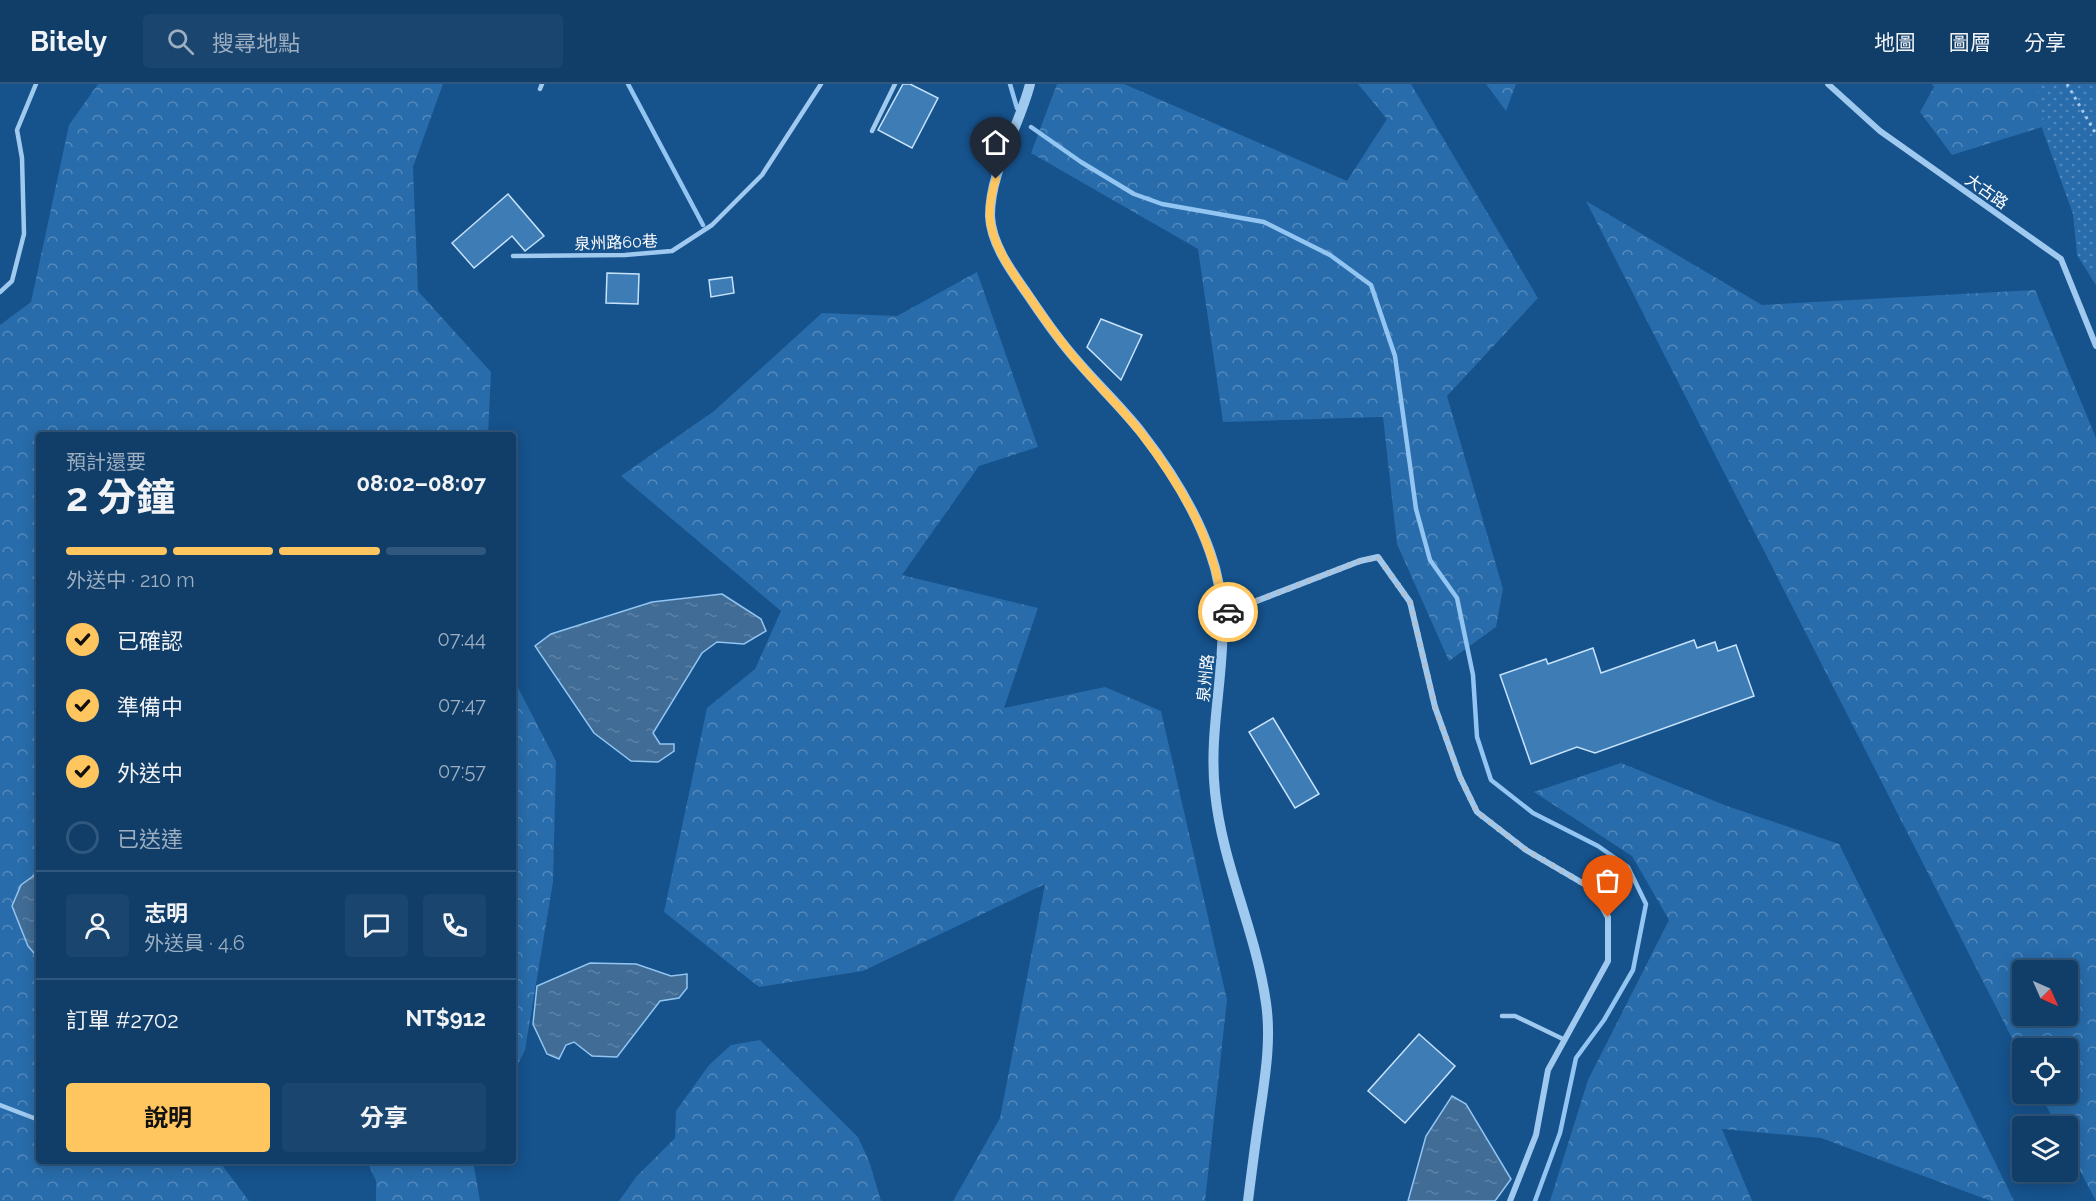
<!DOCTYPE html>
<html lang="zh-TW">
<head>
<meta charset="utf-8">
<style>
  body { margin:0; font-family:Raleway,"Noto Sans TC",sans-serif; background:#19456f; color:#f1f3f6; height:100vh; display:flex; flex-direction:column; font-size:22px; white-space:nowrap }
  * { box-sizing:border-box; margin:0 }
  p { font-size:20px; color:#9caec0 }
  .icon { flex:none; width:33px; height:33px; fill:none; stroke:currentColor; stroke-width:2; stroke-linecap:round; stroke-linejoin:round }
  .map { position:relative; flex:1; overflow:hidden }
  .side { position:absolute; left:36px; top:348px; width:480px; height:732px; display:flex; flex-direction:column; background:#103e69; border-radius:6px; box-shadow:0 3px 15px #0003,0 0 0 2px #30577d }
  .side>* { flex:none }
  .needle { width:39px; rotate:135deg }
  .buttons { position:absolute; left:2012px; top:876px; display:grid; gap:12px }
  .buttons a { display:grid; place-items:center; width:66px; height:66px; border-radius:6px; background:#103e69; box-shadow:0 3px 15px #0003,0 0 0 2px #30577d; font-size:30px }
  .pin { position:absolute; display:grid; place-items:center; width:51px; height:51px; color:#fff; margin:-62px -26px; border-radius:50% 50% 50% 0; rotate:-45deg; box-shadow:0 0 6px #0007 }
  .pin .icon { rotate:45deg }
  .courier { position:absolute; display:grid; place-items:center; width:60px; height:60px; margin:-30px; border:4px solid #ffc55e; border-radius:50%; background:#fff; color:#222; box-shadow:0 2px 8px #0007 }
  .head em { font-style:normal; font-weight:700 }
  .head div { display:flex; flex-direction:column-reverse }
  .head { display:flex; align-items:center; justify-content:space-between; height:102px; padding:0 30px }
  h1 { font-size:39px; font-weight:700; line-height:45px }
  .bar { display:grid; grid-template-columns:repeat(4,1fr); gap:9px 6px; align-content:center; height:72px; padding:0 30px }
  .bar i { height:8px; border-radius:4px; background:#30577d }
  .bar .current { background:#ffc55e }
  .bar p { grid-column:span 4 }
  .line { display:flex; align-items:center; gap:15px; padding:0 30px; border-top:2px solid #30577d }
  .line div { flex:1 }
  .round { display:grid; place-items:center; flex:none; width:63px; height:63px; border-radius:6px; background:#19456f }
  ol { padding:0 30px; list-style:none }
  li { display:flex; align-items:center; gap:18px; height:66px }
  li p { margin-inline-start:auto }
  li .icon { padding:6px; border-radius:50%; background:#ffc55e; color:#111; stroke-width:4 }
  li:last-child { color:#9caec0 }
  li i { width:33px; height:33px; border:3px solid #30577d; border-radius:50% }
  .action { display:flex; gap:12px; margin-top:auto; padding:12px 30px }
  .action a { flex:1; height:69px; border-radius:6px; background:#ffc55e; color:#111; font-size:24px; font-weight:700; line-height:69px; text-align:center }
  .action a+a { background:#19456f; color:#f1f3f6 }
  header { display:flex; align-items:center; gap:36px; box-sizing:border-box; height:84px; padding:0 30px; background:#103e69; border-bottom:2px solid #30577d }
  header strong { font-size:28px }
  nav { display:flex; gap:33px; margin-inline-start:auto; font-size:21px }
  .search { width:420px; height:54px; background:#19456f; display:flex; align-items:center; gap:15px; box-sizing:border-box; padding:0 21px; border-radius:6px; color:#9caec0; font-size:22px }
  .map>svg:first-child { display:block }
</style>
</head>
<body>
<header>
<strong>Bitely</strong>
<div class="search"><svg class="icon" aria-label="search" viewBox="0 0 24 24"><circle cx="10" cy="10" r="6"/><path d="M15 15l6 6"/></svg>搜尋地點</div>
<nav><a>地圖</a><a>圖層</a><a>分享</a></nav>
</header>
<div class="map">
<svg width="2096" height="1117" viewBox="0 0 2096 1117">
  <defs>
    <pattern id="grass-dots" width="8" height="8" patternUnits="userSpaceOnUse" patternTransform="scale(1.5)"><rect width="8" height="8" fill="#286cab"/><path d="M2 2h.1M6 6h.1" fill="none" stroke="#5389bc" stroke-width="1.8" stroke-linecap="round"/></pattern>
    <pattern id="forest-crowns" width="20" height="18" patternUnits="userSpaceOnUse" patternTransform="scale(1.5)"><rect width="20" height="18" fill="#286cab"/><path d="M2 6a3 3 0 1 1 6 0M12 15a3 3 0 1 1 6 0" fill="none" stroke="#5389bc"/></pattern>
    <pattern id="water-ripples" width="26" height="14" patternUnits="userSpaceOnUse" patternTransform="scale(1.5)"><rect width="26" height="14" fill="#406c96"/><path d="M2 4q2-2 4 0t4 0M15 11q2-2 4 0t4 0" fill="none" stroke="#5d82a6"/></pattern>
  </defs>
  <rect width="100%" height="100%" fill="#16528c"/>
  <path fill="url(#grass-dots)" d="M2026,0H2096V201L2077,171L2073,130Z"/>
  <path fill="url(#forest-crowns)" fill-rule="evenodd" d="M98,0H443L413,83L418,207L491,288L488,351H39V1077H219L249,1117H0V241L31,218L69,41Z
    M1057,0H1124L1347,97L1387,35L1358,0H1411L1538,214L1447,312L1503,505L1496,543L1449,577L1397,460L1383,333L1223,338L1198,165L1031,69Z
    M1486,0H1516L1506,27Z
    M1932,0H2036L2045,42L1952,71L1920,28L1934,3Z
    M1586,117L1762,221L2035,206L2096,354V1117L2067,1062V1042H2057L2040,1010H2067V964H2022V974ZM2022,886H2067V932H2022Z
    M977,188L1038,363L979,382L902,491L1038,524L1004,624L1105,603L1161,627L1227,916L1205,1117H953L1000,1034L1045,800L863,887L759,903L664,828L707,624L755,585L781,527L621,392L714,327L822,229L897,232Z
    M513,594L556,677L553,798L525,966L513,990Z
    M1621,679L1727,722L1839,760L2014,1117H1991L1821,1054L1722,1045L1752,1117H1550L1588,996L1669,836L1632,772L1534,708Z
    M760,956L858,1053L869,1077L881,1117H619L636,1093L675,1054L676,1027L709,981L731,961Z
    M367,1077H473L480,1117H376V1097Z"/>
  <path fill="url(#water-ripples)" stroke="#92c5f2" stroke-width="1.5" d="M722,510L761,535L766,547L744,560L717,558L702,569L653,649L660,660H674V667L658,678L631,677L594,649L535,562L551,550L652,518Z
    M39,788V875L28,862L12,822L21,801Z
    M590,879L636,880L671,892L687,890V904L679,914L660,917L617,973L592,972L574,958L566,961L559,975L547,970L533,940L537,902Z
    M1452,1012L1466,1020L1511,1095L1495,1117H1408L1426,1052Z"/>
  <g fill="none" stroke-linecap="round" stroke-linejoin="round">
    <path stroke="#92c5f2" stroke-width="4.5" d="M628,0L703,141
      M1010,0L1017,24
      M1031,43L1081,78L1134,110L1162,120L1264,138L1330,171L1371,201L1395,272L1416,425L1430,476L1457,514L1473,591L1477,653L1491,696L1533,729L1598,762L1628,783L1646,820L1633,886L1604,936L1576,974L1560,1049L1535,1117"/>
  </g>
  <path fill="#3e7cb5" stroke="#c6e2fb" stroke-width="1.5" d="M903,0H910L938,14L912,64L878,46Z
    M508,110L544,152L525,167L512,152L474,184L452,159Z
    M607,189L639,190L638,220L606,219Z
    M732,193L734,209L711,213L709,196Z
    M1101,235L1142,251L1121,296L1087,263Z
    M1694,556L1697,564L1715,558L1718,567L1736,561L1754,612L1595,669L1577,663L1531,680L1500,591L1546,575L1548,580L1593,564L1601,589Z
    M1273,634L1319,710L1295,724L1249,648Z
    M1419,950L1455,982L1405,1039L1368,1007Z"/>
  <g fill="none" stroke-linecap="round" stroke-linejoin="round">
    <path stroke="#a0c9ef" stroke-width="3" stroke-dasharray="3 4.5" stroke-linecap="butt" d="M2067,0L2096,50"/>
    <path stroke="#a0c9ef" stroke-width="4.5" d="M540,5L542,0
      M872,47L895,0
      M513,172L625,171L672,167L712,141L762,91L821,0
      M0,208L12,197L24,150L22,74L17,46L36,0
      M1502,932H1515L1565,956
      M0,1021L39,1036"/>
    <path stroke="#a0c9ef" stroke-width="6" d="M1828,0L1880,47L2061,175L2096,262
      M1223,530L1360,477L1378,473L1410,518L1435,623L1460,693L1477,728L1526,766L1591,804L1608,833V877L1548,986L1536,1051L1510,1117"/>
    <path stroke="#a0c9ef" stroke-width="10" d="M1030,0C1019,44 990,86 990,132C991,159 1011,187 1026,208C1043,233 1060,258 1080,280C1100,303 1122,324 1141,348C1169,384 1195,425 1210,468C1240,550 1206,625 1215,708C1222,780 1256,847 1266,919C1271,953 1266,987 1261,1021C1256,1053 1252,1085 1248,1117"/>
  </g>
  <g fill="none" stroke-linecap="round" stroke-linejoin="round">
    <path stroke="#adc2d7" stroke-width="6" stroke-dasharray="0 10.8" d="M1228,528L1360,477L1378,473L1410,518L1435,623L1460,693L1477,728L1526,766L1591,804L1608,833"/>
    <path stroke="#ffc55e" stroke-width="8" d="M996,95C992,107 989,121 990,135C992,160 1012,189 1026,208C1042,232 1059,256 1078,278C1098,302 1122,324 1142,350C1182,403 1218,462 1223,530L1228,528"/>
  </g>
  <g text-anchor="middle" stroke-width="4.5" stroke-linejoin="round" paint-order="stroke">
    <g font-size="16" fill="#fff" stroke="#16528c">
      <text transform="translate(1987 107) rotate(35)" y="6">大古路</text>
      <text transform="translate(616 158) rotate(-2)" y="6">泉州路60巷</text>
      <text transform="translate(1205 594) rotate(-84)" y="6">泉州路</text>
    </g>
  </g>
</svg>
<div class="buttons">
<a><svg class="needle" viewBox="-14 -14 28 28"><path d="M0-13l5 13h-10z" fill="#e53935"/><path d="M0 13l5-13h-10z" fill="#9caec0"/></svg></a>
<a><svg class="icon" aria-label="locate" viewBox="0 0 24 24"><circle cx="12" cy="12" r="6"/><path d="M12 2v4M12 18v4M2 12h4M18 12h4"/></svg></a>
<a><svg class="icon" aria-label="layers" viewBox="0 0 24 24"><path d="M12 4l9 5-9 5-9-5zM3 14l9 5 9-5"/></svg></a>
</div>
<div class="pin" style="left:1608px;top:833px;background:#ea580c"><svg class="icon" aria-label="bag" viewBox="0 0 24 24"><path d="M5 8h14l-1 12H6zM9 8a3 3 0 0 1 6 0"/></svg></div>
<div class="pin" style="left:996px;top:95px;background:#1f2937"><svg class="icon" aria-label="home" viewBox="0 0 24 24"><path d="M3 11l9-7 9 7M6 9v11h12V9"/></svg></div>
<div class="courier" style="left:1228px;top:528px"><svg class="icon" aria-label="car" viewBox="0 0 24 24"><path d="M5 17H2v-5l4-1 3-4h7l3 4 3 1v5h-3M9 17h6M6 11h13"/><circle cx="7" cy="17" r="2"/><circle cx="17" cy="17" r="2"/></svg></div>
<section class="side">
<div class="head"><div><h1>2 分鐘</h1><p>預計還要</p></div><em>08:02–08:07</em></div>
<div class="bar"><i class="current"></i><i class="current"></i><i class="current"></i><i></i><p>外送中 · 210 m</p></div>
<ol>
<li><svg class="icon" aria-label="check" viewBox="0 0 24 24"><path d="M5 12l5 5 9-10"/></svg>已確認<p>07:44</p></li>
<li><svg class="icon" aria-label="check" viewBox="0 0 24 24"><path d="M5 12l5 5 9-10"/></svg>準備中<p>07:47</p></li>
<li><svg class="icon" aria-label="check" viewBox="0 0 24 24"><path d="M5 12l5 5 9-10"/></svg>外送中<p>07:57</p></li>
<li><i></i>已送達</li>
</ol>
<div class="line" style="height:108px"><a class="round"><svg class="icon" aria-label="person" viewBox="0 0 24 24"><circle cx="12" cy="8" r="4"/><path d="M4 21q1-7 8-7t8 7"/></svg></a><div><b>志明</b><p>外送員 · 4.6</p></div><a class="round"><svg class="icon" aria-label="chat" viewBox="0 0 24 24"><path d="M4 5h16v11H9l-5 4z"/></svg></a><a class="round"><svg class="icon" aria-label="phone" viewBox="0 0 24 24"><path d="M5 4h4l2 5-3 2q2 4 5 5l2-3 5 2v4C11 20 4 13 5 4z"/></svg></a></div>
<div class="line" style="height:78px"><div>訂單 #2702</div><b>NT$912</b></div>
<div class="action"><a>說明</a><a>分享</a></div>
</section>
</div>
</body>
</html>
